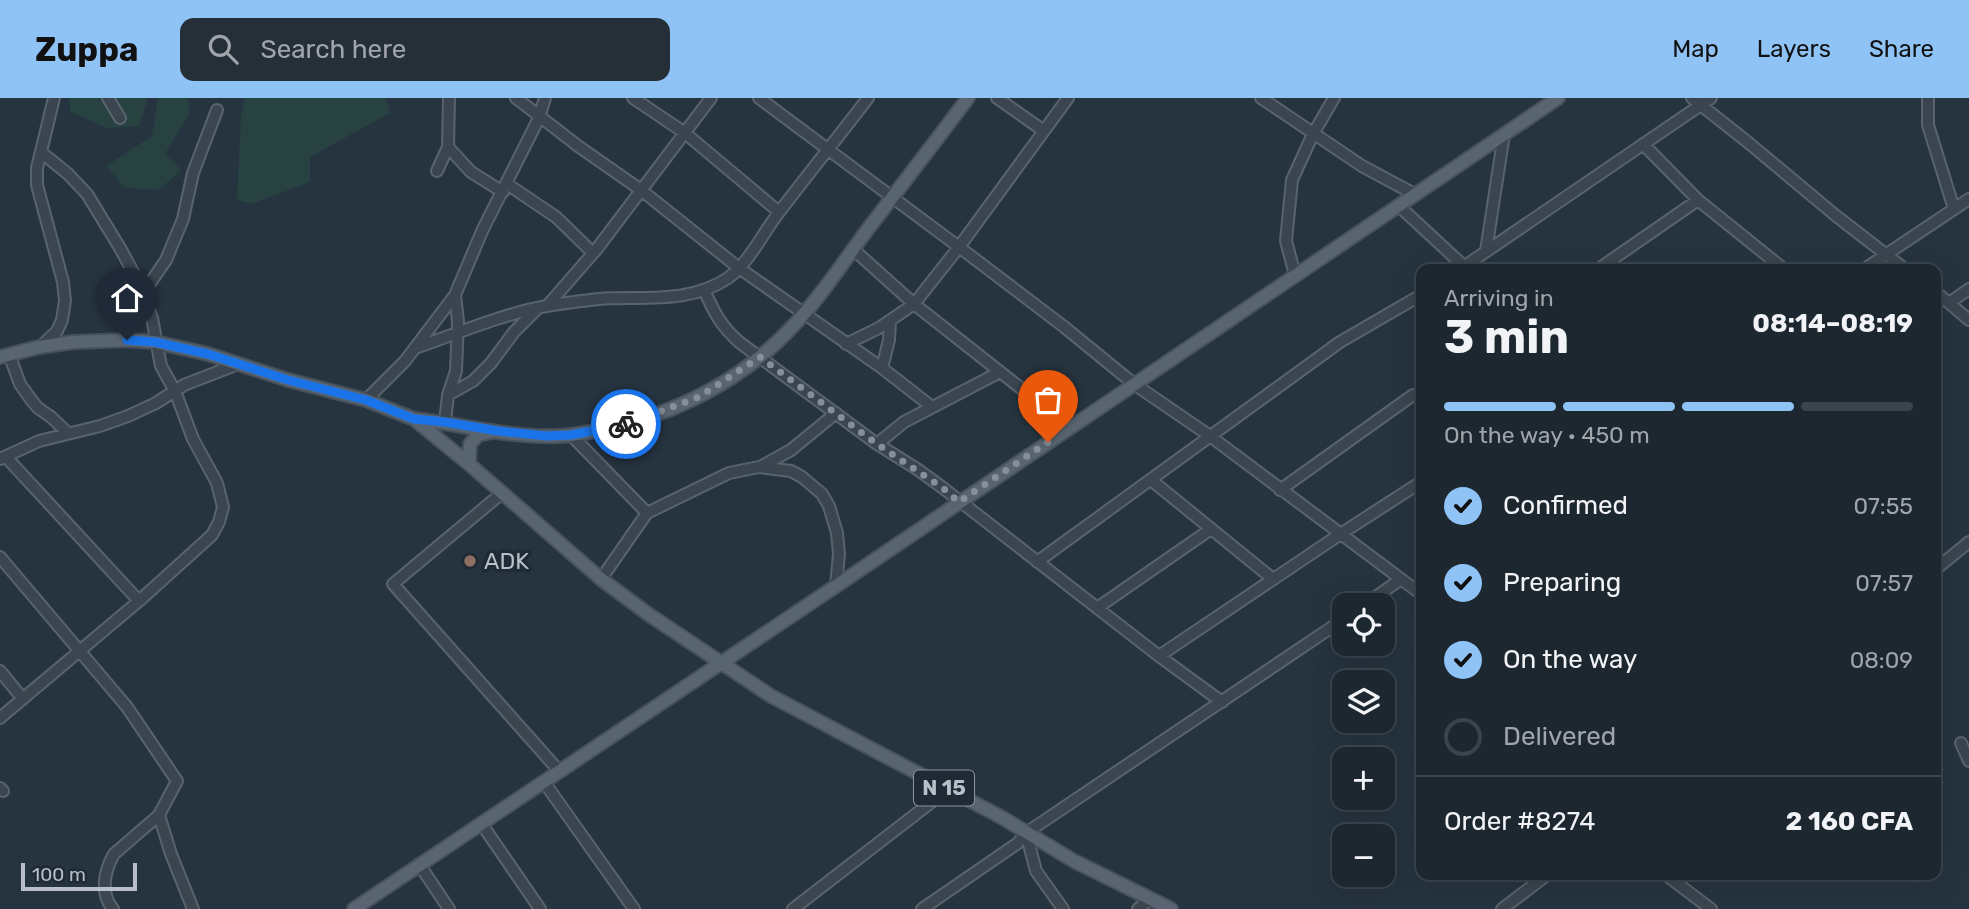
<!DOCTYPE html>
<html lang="en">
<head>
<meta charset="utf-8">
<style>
  body { margin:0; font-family:Rubik,sans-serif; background:#252f38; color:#f1f3f6; height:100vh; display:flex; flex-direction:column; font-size:26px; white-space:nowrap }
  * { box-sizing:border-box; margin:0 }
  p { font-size:23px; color:#a0a5ab }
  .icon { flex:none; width:38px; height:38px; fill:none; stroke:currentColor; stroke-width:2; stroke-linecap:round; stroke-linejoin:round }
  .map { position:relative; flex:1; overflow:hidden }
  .side { position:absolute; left:1416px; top:166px; width:525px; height:616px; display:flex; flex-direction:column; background:#1c2730; border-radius:14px; box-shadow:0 7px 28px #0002,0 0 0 2px #3a444c }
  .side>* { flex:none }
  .tools { position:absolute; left:1332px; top:495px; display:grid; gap:14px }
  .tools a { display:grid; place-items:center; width:63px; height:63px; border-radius:14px; background:#1c2730; box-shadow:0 7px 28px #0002,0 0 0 2px #3a444c; font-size:35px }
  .scale { position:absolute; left:21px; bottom:18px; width:116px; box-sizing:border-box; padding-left:7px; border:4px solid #b7c0ca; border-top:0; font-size:19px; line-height:24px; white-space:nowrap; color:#b7c0ca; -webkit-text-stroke:5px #1f2a35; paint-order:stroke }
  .pin { position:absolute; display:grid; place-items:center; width:60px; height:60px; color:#fff; margin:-72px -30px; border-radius:50% 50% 50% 0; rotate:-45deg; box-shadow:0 0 7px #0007 }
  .pin .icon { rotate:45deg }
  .courier { position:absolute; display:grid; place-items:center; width:70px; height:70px; margin:-35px; border:5px solid #1a73e8; border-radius:50%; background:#fff; color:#222; box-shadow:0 2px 9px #0007 }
  .overview em { font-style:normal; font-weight:700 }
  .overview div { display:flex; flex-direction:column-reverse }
  .overview { display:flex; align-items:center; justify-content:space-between; height:119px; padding:0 28px }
  h1 { font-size:46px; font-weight:700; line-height:52px }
  .bar { display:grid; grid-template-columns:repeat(4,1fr); gap:10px 7px; align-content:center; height:84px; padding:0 28px }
  .bar i { height:9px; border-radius:5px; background:#3a444c }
  .bar .selected { background:#8fc3f6 }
  .bar p { grid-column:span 4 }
  .line { display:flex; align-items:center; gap:18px; padding:0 28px; border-top:2px solid #3a444c }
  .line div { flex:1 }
  ol { padding:0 28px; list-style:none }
  li { display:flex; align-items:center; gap:21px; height:77px }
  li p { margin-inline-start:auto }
  li .icon { padding:7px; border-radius:50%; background:#8fc3f6; color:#111; stroke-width:4 }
  li:last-child { color:#a0a5ab }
  li i { width:38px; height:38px; border:4px solid #3a444c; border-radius:50% }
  header { display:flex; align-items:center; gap:42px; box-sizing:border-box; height:98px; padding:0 35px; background:#8fc3f6; color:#111 }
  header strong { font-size:33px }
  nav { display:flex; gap:38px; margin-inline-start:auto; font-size:24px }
  .search { width:490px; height:63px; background:#252f38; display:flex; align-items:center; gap:18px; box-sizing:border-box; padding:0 24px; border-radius:14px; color:#a0a5ab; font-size:26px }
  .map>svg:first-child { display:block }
</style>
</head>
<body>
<header>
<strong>Zuppa</strong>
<div class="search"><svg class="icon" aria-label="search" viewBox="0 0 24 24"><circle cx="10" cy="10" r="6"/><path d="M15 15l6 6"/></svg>Search here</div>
<nav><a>Map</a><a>Layers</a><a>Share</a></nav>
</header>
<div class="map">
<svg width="1969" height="811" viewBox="0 0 1969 811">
  <rect width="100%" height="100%" fill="#263440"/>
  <path fill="#284141" d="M68,0H148L139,28L106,30L71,14Z
    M158,0H188L190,14L165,56L181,72L159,92L125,90L106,68L152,38Z
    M245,0H386L390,15L310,59V84L252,106L237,102L241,18Z"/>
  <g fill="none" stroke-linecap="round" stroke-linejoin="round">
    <g stroke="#58636d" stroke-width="14">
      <path id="minor" d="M108,0L120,20
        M516,0L578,48L641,92L739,170L882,270L932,309
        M633,0L685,35L779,114
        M759,0L959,149L1063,228L1134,286L1210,338L1421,496
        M997,0L1044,33
        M1261,0L1362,68L1416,97
        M1692,0L1750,46L1835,117L1906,172
        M1928,0V27L1954,111
        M1643,46L1698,102L1785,172
        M448,49L471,74L503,94
        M437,73L448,49L449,0
        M507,86L556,119L593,155
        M1399,108L1468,172
        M853,151L914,206L1070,329
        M1486,153L1504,36
        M1459,172L1711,0
        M1597,172L1698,102
        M1863,172L1969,101
        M1295,177L1286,143L1292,82L1313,36L1334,0
        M704,192C714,214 720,227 739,244L877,346L917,371L943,390L1159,558L1222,604
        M1936,194L1969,222
        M142,197L166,162L183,121L193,75L217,12
        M1949,205L1969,191
        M547,208L596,152L711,0
        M846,246L879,230L914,206L959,149L1068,0
        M40,249L57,233L62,222L65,203L63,184L37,87V70L54,0
        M415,250C459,235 502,216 547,208C564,205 582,203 599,201C642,198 690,206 728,180C749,165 764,133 780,113C809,75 839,38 868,0
        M9,256L20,286L32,303L38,310L51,319L68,335
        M882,270L889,242L890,223
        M448,297L473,283L491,265L514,234L538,210
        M366,302L405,263L455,197L483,131L539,20L545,0
        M445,324L448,297L456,273L458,223L455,197
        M571,337L647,415
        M877,346L904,324L1000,274
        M6,359L139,503
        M0,361L39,343L100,328L128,318L156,305L184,287L238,266
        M762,368L791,352L836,315
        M1151,382L1273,481
        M1280,392L1413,297
        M502,395L393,486L560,674
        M0,459L127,609L177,683L159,717L171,756L193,811
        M1037,464L1340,244L1421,197
        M1936,471L1969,444
        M601,481L647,415L729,375L759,369L791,373L802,379L822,396L829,408L837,435L839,456L836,488
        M1363,508L1401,481
        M1097,510L1211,431
        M1159,558L1339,437L1421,384
        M0,573L23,601
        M0,620L139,503L212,437L219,424L223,409L217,385L193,341L175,293L161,268L152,220L133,174L120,150L87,96L68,76L41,54
        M1961,645L1969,663
        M544,684L634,811
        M0,690L3,693
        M481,725L540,811
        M1026,735L1036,773L1063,811
        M419,766L449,811
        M1787,777H1788
        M1670,780L1711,811
        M113,811C100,796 104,773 114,756L159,717
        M793,811L947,692
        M922,811L1018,745L1026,735L1344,521
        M1138,811L1150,801
        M1502,811L1547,777"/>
    </g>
    <g stroke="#47515c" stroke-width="16">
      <path id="major" d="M0,259L39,249L73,244L127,242L155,244L208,256L288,282L366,302L414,321L469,366L601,481L648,516L771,598L1001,719L1074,763L1171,811
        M414,321C462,326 509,340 557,338C573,338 589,334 604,331C676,316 743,282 793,228C821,199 843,164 868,131C901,88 935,44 968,0
        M469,366L470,346L478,337L491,334
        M354,811L836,488L1558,0"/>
    </g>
    <use href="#minor" stroke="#3a4550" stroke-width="10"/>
    <use href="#major" stroke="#586570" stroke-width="12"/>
  </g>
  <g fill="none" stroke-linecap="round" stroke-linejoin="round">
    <path stroke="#848f9a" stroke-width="7" stroke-dasharray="0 12.6" d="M626,326L699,299L760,259L877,346L943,390L959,404L1048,344"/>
    <path stroke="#1a73e8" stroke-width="9" d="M127,242L155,244L208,256L288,282L366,302L414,321L445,324L498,333L547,338L571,337L626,326"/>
  </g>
  <circle fill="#8d6e63" stroke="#1f2a35" stroke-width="2.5" cx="470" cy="463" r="7"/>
  <g text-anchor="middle" stroke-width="7" stroke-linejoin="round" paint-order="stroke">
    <rect fill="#1f2a35" stroke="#89939d" stroke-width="2" x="914" y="672.5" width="60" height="35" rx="5"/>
    <g font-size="21" font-weight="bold" fill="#b7c0ca">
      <text x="944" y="697">N 15</text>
    </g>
    <g font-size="23" fill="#b7c0ca" stroke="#1f2a35" text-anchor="start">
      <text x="484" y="471">ADK</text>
    </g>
  </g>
</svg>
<div class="tools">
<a><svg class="icon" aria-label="locate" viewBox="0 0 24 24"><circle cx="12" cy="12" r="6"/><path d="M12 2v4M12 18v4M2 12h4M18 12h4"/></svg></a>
<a><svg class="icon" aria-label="layers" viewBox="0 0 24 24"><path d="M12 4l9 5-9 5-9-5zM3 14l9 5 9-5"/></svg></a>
<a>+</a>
<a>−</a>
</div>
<div class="scale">100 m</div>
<div class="pin" style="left:1048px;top:344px;background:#ea580c"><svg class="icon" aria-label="bag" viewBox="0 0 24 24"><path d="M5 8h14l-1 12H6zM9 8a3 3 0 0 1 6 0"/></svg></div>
<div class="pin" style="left:127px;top:242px;background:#1f2937"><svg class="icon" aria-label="home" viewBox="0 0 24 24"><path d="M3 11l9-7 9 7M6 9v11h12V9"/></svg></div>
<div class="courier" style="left:626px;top:326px"><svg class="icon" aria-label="bike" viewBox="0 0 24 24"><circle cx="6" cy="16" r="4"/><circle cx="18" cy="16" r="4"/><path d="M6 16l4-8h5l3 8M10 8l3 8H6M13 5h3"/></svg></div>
<section class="side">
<div class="overview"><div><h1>3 min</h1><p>Arriving in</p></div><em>08:14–08:19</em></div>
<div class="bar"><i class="selected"></i><i class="selected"></i><i class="selected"></i><i></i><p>On the way · 450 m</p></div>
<ol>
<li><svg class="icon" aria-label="check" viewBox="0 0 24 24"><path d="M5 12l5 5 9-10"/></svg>Confirmed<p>07:55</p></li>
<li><svg class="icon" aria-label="check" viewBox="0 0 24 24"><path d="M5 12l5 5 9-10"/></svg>Preparing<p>07:57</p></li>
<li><svg class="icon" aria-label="check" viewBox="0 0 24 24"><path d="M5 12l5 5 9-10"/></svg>On the way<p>08:09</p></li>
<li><i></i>Delivered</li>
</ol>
<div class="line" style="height:91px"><div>Order #8274</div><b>2 160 CFA</b></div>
</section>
</div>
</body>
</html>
